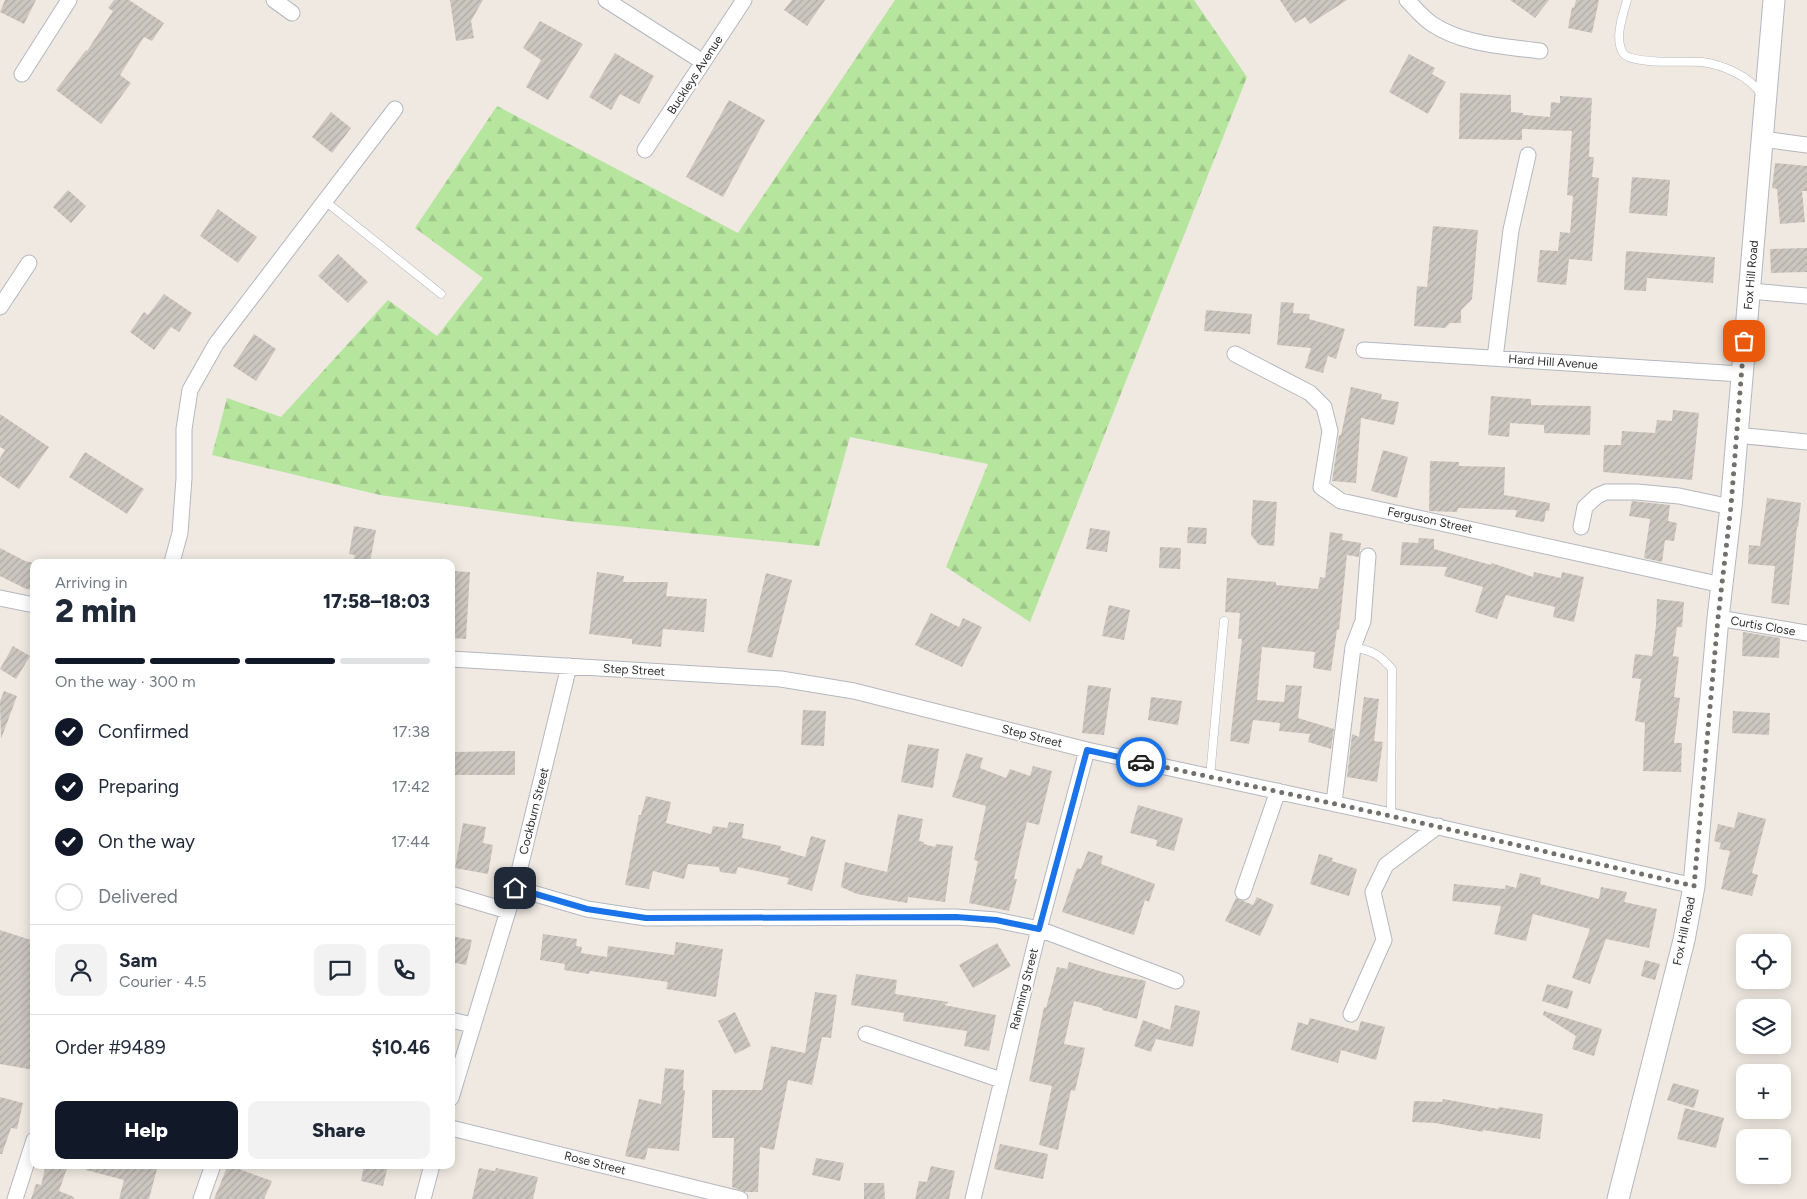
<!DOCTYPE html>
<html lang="en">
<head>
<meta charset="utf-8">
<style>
  body { margin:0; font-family:Figtree,sans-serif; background:#f2f2f3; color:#1f2937; height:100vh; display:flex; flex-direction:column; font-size:19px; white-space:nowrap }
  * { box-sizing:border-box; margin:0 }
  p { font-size:16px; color:#747a83 }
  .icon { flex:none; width:28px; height:28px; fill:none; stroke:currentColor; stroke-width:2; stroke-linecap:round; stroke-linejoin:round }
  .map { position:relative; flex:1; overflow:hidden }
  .sheet { position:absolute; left:30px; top:559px; width:425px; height:610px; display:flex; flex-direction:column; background:#fff; border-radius:10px; box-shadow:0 2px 12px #0003 }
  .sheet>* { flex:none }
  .tools { position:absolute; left:1736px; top:934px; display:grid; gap:10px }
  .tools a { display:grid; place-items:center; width:55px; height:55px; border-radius:10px; background:#fff; box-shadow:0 2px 12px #0003; font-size:25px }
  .pin { position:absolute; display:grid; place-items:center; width:42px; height:42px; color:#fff; margin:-21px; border-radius:10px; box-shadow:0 2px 8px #0006 }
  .courier { position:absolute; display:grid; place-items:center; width:50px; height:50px; margin:-25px; border:4px solid #1a73e8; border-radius:50%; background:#fff; color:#222; box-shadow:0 1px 6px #0007 }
  .overview em { font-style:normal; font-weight:800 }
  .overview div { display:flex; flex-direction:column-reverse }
  .overview { display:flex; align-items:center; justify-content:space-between; height:85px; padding:0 25px }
  h1 { font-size:32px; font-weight:800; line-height:38px }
  .bar { display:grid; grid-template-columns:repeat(4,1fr); gap:8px 5px; align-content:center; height:60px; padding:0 25px }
  .bar i { height:6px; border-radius:4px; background:#e0e1e3 }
  .bar .selected { background:#111827 }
  .bar p { grid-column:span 4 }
  .line { display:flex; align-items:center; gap:12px; padding:0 25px; border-top:1px solid #e0e1e3 }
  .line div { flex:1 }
  .round { display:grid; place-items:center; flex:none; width:52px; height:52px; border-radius:10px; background:#f2f2f3 }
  ol { padding:0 25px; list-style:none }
  li { display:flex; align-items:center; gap:15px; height:55px }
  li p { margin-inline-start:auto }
  li .icon { padding:5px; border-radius:50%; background:#111827; color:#fff; stroke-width:4 }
  li:last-child { color:#747a83 }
  li i { width:28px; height:28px; border:2px solid #e0e1e3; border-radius:50% }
  .action { display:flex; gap:10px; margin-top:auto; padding:10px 25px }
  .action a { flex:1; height:58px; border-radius:10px; background:#111827; color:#fff; font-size:20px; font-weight:800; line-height:58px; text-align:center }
  .action a+a { background:#f2f2f3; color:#1f2937 }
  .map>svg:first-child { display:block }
</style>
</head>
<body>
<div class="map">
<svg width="1807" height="1199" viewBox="0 0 1807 1199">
  <defs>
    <pattern id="forest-firs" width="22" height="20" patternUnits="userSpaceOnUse" patternTransform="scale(1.25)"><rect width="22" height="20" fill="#b6e59e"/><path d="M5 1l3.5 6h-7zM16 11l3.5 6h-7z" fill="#9dc588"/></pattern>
    <pattern id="building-hatch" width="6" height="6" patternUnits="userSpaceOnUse" patternTransform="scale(1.25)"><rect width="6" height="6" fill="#cbc7bf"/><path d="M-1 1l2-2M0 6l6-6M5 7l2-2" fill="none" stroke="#afaba4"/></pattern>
  </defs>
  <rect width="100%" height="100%" fill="#efe9e1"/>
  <path fill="url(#forest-firs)" d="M895,0H1194L1247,77L1030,622L946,567L988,464L850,437L819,546L576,522L380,495L212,455L227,398L281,417L388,300L437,336L483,278L415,228L497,106L738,233Z"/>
  <path fill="url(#building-hatch)" d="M5,0H36L24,24L0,12Z
    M114,0H129L164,23L152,41L144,37L120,75L131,83L101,124L56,90L86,50L87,51L113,11L108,8Z
    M450,0H483L471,21L474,38L456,41Z
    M792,0H825L807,26L784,10Z
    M1280,0H1347L1310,24L1305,17L1295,23Z
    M1510,0H1549L1535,18Z
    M1576,0H1599L1592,33L1568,28L1572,7L1574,8Z
    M540,21L583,44L548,100L526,87L541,60L523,48Z
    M615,53L654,76L639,104L620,94L611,110L589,97Z
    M1409,54L1435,68L1432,74L1446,82L1428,114L1389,92Z
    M1460,93L1511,95V112L1523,113V115L1550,117L1551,102L1560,103V96L1592,98L1589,157H1594L1592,177L1599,178L1592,261L1569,259L1566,285L1537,282L1540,250L1558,251L1560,232L1570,233L1573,196L1567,195L1572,131L1522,129V140L1459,139Z
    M729,100L765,120L723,197L686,177Z
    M331,112L351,128L332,153L312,137Z
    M1775,163L1807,166V191H1802L1805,222L1780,224L1777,189L1772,188Z
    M1632,177L1670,180L1667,216L1629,213Z
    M68,190L86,206L71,223L53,207Z
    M218,209L257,237L238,263L200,236Z
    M1433,226L1478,230L1472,299L1461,310V323H1450L1445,328L1414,326L1417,286L1427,287Z
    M1807,248V272L1771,273L1770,249Z
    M1626,251L1715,257L1713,283L1647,278L1646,291L1624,290Z
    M338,254L368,282L348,303L318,276Z
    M164,294L192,313L179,332L171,327L154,350L130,332L144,312L148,315Z
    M1281,302L1294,303L1293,313L1310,314L1309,319L1345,329L1336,359L1328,356L1323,373L1305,368L1311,348L1277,345Z
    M1206,310L1252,314L1250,334L1204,331Z
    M254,334L276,349L256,381L233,366Z
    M1351,387L1382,394L1381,399L1399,402L1394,425L1361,418L1356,483L1332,481L1339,435H1341Z
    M1491,396L1531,399V405L1591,406L1590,435L1544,433V425L1510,423L1509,437L1488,435Z
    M1673,410L1699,413L1692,480L1603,472L1604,445H1621L1622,431L1655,433L1657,420L1672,421Z
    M0,414L49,447L19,489L0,476V458L5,450L0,447Z
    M1383,450L1408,457L1397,498L1371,491Z
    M85,452L144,489L127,514L69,477Z
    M1430,461L1459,462V466L1505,467L1504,495L1550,503L1549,511H1546L1544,522L1515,517L1517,510L1458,508L1457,512L1429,511Z
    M1767,498L1801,503L1798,527H1797L1789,605L1771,603L1775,566L1748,564L1749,545L1760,546Z
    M1253,500L1277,502L1274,546L1259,545L1251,535Z
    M1632,501L1670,505L1668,521L1677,523L1674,541L1665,540L1662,562L1644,558L1650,519L1629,516Z
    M354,526L376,530L370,562H353L355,555L349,554Z
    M1188,527L1207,528L1206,544L1187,543Z
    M1090,528L1110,531L1107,552L1086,549Z
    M1330,532L1343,534L1342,540L1361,543L1359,557L1347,555L1339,630H1337L1331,671L1313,668L1315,652L1262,647L1257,700L1284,702L1286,685L1302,686L1298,718L1334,729L1331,749L1308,742L1310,734L1279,731L1280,723L1253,720L1249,744L1230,741L1242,639H1238L1240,613L1225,612L1227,578L1276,582V585L1318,589L1320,577L1325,578Z
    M1419,538L1434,539V549L1491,565L1492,563L1533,577L1534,572L1561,578L1562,572L1584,577L1574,622L1553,617L1555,607L1506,595L1497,619L1475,612L1483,587L1444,576L1447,567L1400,565L1402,542L1418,543Z
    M1160,547L1181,548L1180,569L1159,568Z
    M0,548L25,561L34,563V591L24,588L0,576Z
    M451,571L470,572L466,639L451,638Z
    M597,572L624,576L623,582H668L666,596L707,599L704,632L663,629L661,647L632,644V639L589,634Z
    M766,573L792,580L772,658L747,652Z
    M1657,599L1684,602L1682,627H1677L1673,656L1679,657L1674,697L1680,698L1674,743H1682L1681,772L1643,771L1645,723L1635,721L1641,679L1632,678L1635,654L1652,656L1656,625Z
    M1109,605L1130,610L1124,640L1102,636Z
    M931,613L959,627L963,618L982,627L962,667L915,645Z
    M1743,632L1780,638L1779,658L1742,656Z
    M13,646L30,656L16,679L0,669Z
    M1088,685L1111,688L1104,735L1082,733Z
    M4,691L17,696L1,739L0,701Z
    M1151,697L1182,701L1178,725L1148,720Z
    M1364,697L1379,699L1374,741L1383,742L1377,782L1347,777L1352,734L1359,737Z
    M803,710L826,711L824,746L801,745Z
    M1733,711L1770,713L1769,735L1732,733Z
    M908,744L939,749L933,788L901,782Z
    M515,751V775H451V752Z
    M966,753L983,758L980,768L1006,778L1010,769L1030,776L1033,766L1052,771L1039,825L1027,822L1014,879H1017L1009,911L969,903L978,861L974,860L986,806L952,797Z
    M646,796L671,802L666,823L711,834L713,826L727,828L729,822L744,824L742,838L781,846L780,850L805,857L811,836L826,840L812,891L787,884L789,878L738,867L736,874L720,872L719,867L688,864L684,879L653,871L649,889L625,885L639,815H641Z
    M1138,805L1183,818L1174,851L1156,846L1157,840L1130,833Z
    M1738,812L1766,819L1752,873L1758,875L1752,896L1721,889L1730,851L1719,849L1721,843L1714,841L1718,824L1734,828Z
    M898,814L923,819L919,841L924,842V844L935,847L936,844L953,846L945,902L908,897L907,903L857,894L841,887L845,862L887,872Z
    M463,823L486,827L483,843L493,845L488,874L455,868Z
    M1088,851L1103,856L1101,864L1155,884L1149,902L1145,900L1134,935L1062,912L1077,868L1081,869Z
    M1319,854L1333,858L1332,861L1357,869L1349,896L1310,884Z
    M1520,873L1541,878L1540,884L1599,899L1601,887L1627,892L1624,902L1657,909L1649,948L1606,939L1590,984L1572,978L1590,929L1533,914L1526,941L1494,934L1501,906L1452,901L1454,884L1505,889L1506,885L1516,888Z
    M1257,897L1274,905L1260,936L1225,921L1236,898L1253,905Z
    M0,930L34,941V1021L30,1040H34V1070L0,1064Z
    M543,934L577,939L576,946L582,947L581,953L607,957L608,946L674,955L676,942L723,949L716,997L666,989L668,982L590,971L589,974L564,970L565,964L540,960Z
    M451,936L472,940L466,965L451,962Z
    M997,943L1011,966L973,988L959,965Z
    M1645,960L1660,964L1655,980L1641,976Z
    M1069,962L1110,974L1146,981L1137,1019L1102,1010V1008L1074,1001L1064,1044L1085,1048L1075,1091L1071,1090L1058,1150L1039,1145L1052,1086L1029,1081L1044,1007L1046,1008L1057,967L1067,969Z
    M856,974L897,980L895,994L949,1002L944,1005L996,1015L989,1051L964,1046L967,1031L903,1021L904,1013L851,1005Z
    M1547,984L1573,991L1568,1009L1542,1001Z
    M815,992L837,995L831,1038L822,1037L812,1085L788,1080L774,1150L760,1147L758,1192H745L732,1187L734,1138H712V1090H762L771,1046L805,1053Z
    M1175,1005L1200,1011L1193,1047L1156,1039L1151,1052L1134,1046L1143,1020L1170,1030Z
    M1544,1011L1602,1029L1594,1056L1572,1049L1576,1036L1543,1015Z
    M735,1012L751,1046L735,1054L718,1021Z
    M1310,1018L1358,1031L1361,1021L1385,1027L1376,1060L1341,1050L1338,1063L1291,1050L1298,1022L1308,1025Z
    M665,1068L684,1070L683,1090H685L679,1151L648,1148L645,1160L625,1156L639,1099L661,1104Z
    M1673,1083L1699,1090L1694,1108L1667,1100Z
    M0,1097L23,1103L17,1129L11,1128L2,1154H0Z
    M1443,1099L1498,1109L1499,1107L1543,1114L1540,1139L1483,1130V1132L1435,1123L1412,1122L1414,1101L1442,1102Z
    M1685,1108L1724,1118L1716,1148L1677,1139Z
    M1000,1144L1048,1154L1043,1179L994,1169Z
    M816,1158L844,1163L840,1181L812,1175Z
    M46,1165H68L59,1191L74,1197V1199H31L36,1184L41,1185Z
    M86,1165H158L149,1199H119L124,1180L86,1170Z
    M228,1165L272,1181L264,1199H214Z
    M364,1165H388L383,1186L361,1181Z
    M931,1166L955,1171L949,1199H915L919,1181L927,1182Z
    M479,1168L495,1171L496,1168L538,1177L533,1199H472Z
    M864,1183H884L885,1199H864Z"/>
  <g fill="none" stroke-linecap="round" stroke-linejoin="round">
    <g stroke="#b4b7c1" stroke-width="9">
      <path id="lane" d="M1627,0C1623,15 1614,38 1623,53C1631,65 1687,61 1702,62C1724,65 1749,76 1761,94
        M325,201L441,294
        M1353,647C1373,651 1379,654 1392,669L1391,816
        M1210,777L1224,621"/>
    </g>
    <g stroke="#b4b7c1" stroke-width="17">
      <path id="street" d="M274,0L292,13
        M606,0L703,62
        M1407,0C1415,8 1423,18 1432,24C1464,45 1503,46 1540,51
        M22,74L69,0
        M1762,139L1807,145
        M645,150L744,0
        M1750,291L1807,296
        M0,307L29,263
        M1364,350L1741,374
        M1235,354L1310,393L1324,407L1330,431L1321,487L1341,501L1722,585
        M1495,358L1511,230L1528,155
        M1736,435L1807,442
        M1581,527L1585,507L1597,496L1606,492H1637L1679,496L1731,507
        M172,562L180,533L184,478V429L190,390L216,344L395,109
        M0,598L34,605
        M1718,618L1807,633
        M451,659L781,679L854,691L1087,750L1391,816L1694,886
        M1334,803L1353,647L1363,621L1368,556
        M515,888L587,909L646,918L956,917L996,920L1039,929L1176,981
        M1243,892L1278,791
        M451,894L508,911
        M1351,1014L1384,940L1373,892L1386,865L1438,826
        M451,1020L472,1025
        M866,1034L1001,1080
        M451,1098L515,888L569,666
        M451,1128L740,1199
        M15,1199L34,1140
        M201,1199L213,1165
        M423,1199L432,1165
        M973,1199L1039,929L1087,750"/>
    </g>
    <g stroke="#b4b7c1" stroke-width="23">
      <path id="secondary" d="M1618,1199L1684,940L1694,886L1718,618L1731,507L1774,0"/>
    </g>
    <use href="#lane" stroke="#fff" stroke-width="8"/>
    <use href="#street" stroke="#fff" stroke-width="15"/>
    <use href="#secondary" stroke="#fff" stroke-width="21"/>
  </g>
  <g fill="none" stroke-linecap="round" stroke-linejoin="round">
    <path stroke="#726f6d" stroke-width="5" stroke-dasharray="0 9" d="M1141,762L1391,816L1694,886L1718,618L1731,506L1744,341"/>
    <path stroke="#1a73e8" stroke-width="6" d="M515,888L587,909L646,918L956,917L996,920L1039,929L1087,750L1141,762"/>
  </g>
  <g text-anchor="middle" stroke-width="4" stroke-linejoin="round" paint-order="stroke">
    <g font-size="12" fill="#2e2e2e" stroke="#fff">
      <text transform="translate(695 75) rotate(-57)" y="4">Buckleys Avenue</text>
      <text transform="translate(1751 275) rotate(-85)" y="4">Fox Hill Road</text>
      <text transform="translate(1553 362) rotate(4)" y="4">Hard Hill Avenue</text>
      <text transform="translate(1430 520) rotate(12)" y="4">Ferguson Street</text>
      <text transform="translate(1763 626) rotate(10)" y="4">Curtis Close</text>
      <text transform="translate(634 670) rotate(3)" y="4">Step Street</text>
      <text transform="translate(1032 736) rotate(14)" y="4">Step Street</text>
      <text transform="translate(534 811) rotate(-76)" y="4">Cockburn Street</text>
      <text transform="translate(1684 931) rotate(-78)" y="4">Fox Hill Road</text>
      <text transform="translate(1024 989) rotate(-76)" y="4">Rahming Street</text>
      <text transform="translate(595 1163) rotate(14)" y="4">Rose Street</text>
    </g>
  </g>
</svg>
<div class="tools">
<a><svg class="icon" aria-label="locate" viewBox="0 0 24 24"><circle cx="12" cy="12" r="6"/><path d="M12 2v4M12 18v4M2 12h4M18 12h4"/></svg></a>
<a><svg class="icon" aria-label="layers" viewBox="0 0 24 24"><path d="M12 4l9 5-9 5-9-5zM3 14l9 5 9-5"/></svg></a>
<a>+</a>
<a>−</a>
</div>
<div class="pin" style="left:1744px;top:341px;background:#ea580c"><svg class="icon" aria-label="bag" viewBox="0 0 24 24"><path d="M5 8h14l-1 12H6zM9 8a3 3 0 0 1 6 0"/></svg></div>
<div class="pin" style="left:515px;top:888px;background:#1f2937"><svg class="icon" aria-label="home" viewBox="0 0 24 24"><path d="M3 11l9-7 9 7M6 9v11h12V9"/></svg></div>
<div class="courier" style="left:1141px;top:762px"><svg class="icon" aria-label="car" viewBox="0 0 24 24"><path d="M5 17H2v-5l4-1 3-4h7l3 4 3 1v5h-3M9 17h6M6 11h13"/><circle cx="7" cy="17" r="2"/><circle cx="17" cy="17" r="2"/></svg></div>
<section class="sheet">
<div class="overview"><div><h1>2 min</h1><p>Arriving in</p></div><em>17:58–18:03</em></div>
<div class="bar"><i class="selected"></i><i class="selected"></i><i class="selected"></i><i></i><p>On the way · 300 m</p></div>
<ol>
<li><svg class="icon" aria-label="check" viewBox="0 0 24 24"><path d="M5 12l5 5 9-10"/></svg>Confirmed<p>17:38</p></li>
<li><svg class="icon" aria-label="check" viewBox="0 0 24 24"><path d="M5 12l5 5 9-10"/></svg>Preparing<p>17:42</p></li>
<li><svg class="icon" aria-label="check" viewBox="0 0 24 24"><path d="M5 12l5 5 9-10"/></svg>On the way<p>17:44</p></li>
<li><i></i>Delivered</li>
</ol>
<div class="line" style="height:90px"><a class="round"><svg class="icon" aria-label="person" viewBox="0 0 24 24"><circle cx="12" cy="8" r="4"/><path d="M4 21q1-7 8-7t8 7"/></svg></a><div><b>Sam</b><p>Courier · 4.5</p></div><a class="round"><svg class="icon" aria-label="chat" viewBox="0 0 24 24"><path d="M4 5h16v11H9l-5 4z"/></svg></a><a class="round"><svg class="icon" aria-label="phone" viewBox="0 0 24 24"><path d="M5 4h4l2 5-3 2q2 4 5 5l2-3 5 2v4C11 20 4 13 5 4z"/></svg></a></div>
<div class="line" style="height:65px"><div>Order #9489</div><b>$10.46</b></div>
<div class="action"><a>Help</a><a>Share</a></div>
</section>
</div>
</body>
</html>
